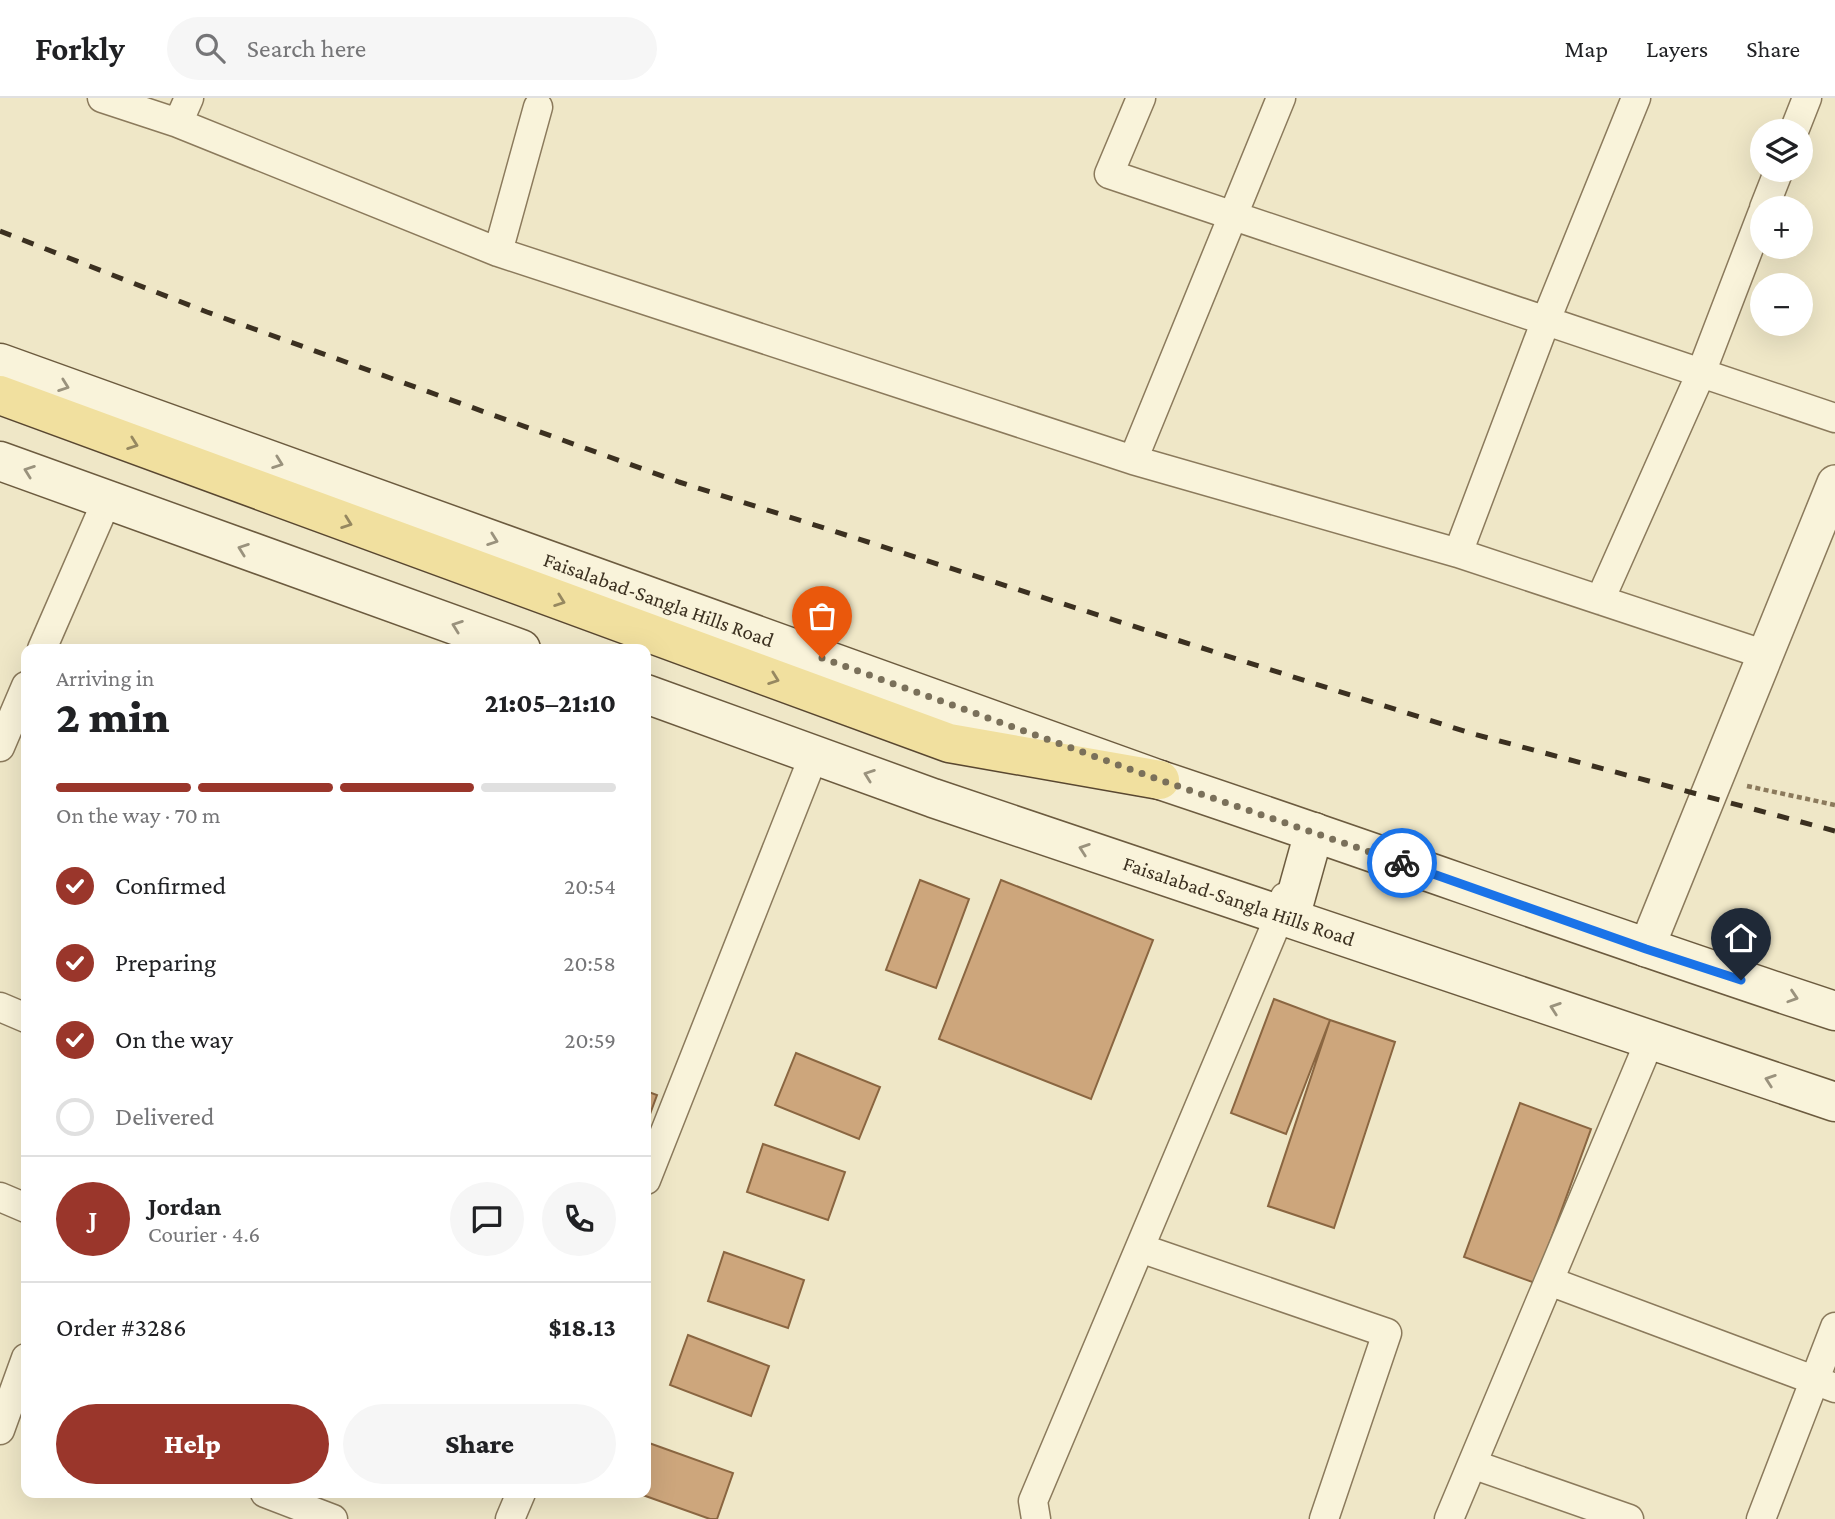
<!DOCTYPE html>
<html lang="en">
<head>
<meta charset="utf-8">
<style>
  body { margin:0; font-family:"Crimson Pro",serif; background:#f6f6f6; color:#202124; height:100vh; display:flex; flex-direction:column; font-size:26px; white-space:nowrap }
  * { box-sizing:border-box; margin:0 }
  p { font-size:23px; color:#757577 }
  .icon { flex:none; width:38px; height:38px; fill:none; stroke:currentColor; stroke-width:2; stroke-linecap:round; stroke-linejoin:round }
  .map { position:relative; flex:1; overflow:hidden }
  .side { position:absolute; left:21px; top:546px; width:630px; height:854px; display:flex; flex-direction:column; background:#fff; border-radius:14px; box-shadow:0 7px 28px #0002 }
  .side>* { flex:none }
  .tools { position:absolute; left:1750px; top:21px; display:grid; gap:14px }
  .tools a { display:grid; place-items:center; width:63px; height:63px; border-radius:50%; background:#fff; box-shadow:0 7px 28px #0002; font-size:35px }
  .pin { position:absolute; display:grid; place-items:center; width:60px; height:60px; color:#fff; margin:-72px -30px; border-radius:50% 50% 50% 0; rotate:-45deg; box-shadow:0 0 7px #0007 }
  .pin .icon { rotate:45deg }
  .courier { position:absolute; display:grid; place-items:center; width:70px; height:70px; margin:-35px; border:5px solid #1a73e8; border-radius:50%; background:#fff; color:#222; box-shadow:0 2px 9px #0007 }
  .headline em { font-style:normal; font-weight:800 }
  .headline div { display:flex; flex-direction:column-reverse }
  .headline { display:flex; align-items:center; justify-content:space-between; height:119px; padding:0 35px }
  h1 { font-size:46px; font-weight:800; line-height:52px }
  .bar { display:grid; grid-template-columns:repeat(4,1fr); gap:10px 7px; align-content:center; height:84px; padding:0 35px }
  .bar i { height:9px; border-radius:5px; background:#e0e0e0 }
  .bar .current { background:#9a362b }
  .bar p { grid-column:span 4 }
  .line { display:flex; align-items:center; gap:18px; padding:0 35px; border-top:2px solid #e0e0e0 }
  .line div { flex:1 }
  .round { display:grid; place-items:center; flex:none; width:74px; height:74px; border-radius:37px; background:#f6f6f6 }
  ol { padding:0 35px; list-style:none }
  li { display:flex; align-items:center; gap:21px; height:77px }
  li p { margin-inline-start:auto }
  li .icon { padding:7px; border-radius:50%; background:#9a362b; color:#fff; stroke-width:4 }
  li:last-child { color:#757577 }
  li i { width:38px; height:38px; border:4px solid #e0e0e0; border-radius:50% }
  .cta { display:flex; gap:14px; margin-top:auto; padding:14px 35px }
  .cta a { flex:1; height:80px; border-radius:42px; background:#9a362b; color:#fff; font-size:28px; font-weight:800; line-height:80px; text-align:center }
  .cta a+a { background:#f6f6f6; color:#202124 }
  header { display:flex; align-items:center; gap:42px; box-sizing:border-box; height:98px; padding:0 35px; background:#fff; border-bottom:2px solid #e0e0e0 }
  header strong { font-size:33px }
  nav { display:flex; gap:38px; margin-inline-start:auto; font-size:24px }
  .search { width:490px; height:63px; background:#f6f6f6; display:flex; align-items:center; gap:18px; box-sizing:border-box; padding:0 24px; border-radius:38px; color:#757577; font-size:26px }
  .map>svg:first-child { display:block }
</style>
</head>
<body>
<header>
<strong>Forkly</strong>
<div class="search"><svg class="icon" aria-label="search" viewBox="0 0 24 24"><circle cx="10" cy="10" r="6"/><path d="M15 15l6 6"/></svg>Search here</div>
<nav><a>Map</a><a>Layers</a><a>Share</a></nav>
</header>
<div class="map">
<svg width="1835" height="1421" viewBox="0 0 1835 1421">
  <rect width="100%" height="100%" fill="#efe7c7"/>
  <path fill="#cda67c" stroke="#8a6641" stroke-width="2" d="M920,782L969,801L936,890L886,872Z
    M1001,782L1153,842L1091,1001L939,941Z
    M1274,901L1330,922L1286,1036L1231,1015Z
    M1330,922L1395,944L1334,1130L1268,1108Z
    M796,955L880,989L859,1041L775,1007Z
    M646,993L657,997L646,1027Z
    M1520,1005L1591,1031L1535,1185L1464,1159Z
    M763,1046L845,1074L828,1122L747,1094Z
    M724,1154L804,1182L788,1230L708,1203Z
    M688,1237L769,1268L751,1318L670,1287Z
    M649,1345L733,1375L717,1421H710L637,1395H646V1355Z"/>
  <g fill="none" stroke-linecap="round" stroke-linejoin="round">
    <g stroke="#8b7a5c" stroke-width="31">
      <path id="minor" d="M102,0L178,25L498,154L1133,362L1458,455L1766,557
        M1141,0L1109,76L1835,320
        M178,25L189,0
        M1794,33L1807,0
        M1764,110L1779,72
        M498,154L538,9
        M1133,362L1281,0
        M1458,455L1546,222L1636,0
        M1600,502L1701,275L1762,116
        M42,551L107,402
        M0,649L26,588
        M0,909L26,920
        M646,1082L814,657
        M0,1099L26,1110
        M1140,1150L1387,1235L1324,1421
        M1549,1183L1835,1290
        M0,1332L26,1260
        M1472,1366L1629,1421
        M265,1395L333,1421
        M510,1421L521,1395
        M1036,1421L1033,1403L1280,817L1285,799
        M1449,1421L1650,942
        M1761,1421L1835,1229"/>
    </g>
    <g stroke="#8b7a5c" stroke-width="38">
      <path id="tertiary" d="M1646,851L1835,385"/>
    </g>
    <g stroke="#6c5b3f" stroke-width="41">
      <g id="secondary">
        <path id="s1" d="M0,265L1160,682C1385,757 1609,839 1835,913"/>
        <path d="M0,363L521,551"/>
        <path id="s2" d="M646,596L933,700L1835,1004"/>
        <path d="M1290,820L1314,734"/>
      </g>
    </g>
    <g stroke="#594730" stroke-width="41">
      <path id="primary" d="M0,297L949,645L1160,682"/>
    </g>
    <path stroke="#8b7a5c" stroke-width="4.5" stroke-dasharray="5 3.5" stroke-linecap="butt" d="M1747,688L1835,707"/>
    <use href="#minor" stroke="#f9f3da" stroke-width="28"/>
    <use href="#tertiary" stroke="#f9f3da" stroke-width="35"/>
    <use href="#secondary" stroke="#f9f3da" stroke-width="38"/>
    <use href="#primary" stroke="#f1e09f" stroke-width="38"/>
    <path stroke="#3b3020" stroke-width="5" stroke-dasharray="12 12" stroke-linecap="butt" d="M0,133L207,214L679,384L1470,635L1835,733"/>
  </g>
  <defs><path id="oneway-chevron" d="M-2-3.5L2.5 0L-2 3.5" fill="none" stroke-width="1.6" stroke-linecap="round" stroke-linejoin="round" transform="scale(1.75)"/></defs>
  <g stroke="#9a927d">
    <use href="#oneway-chevron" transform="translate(64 288) rotate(20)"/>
    <use href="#oneway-chevron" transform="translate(278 365) rotate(20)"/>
    <use href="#oneway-chevron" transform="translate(29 373) rotate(-160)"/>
    <use href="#oneway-chevron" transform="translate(493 442) rotate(20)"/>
    <use href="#oneway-chevron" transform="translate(243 451) rotate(-160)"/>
    <use href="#oneway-chevron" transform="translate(457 528) rotate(-160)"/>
    <use href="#oneway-chevron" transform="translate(869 677) rotate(-160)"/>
    <use href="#oneway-chevron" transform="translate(1084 751) rotate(-161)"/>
    <use href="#oneway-chevron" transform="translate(1793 899) rotate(18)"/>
    <use href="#oneway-chevron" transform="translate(1555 910) rotate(-161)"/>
    <use href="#oneway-chevron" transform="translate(1770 982) rotate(-161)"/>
  </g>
  <g stroke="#968860">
    <use href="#oneway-chevron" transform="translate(133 346) rotate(20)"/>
    <use href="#oneway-chevron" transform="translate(347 425) rotate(20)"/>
    <use href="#oneway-chevron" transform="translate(560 503) rotate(20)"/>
    <use href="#oneway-chevron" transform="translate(774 581) rotate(20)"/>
  </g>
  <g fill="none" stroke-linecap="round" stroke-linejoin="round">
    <path stroke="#7a705a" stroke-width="7" stroke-dasharray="0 12.6" d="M822,560L1160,682L1402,765"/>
    <path stroke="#1a73e8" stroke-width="9" d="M1402,765L1646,851L1741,882"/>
  </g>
  <g text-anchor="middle" stroke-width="5" stroke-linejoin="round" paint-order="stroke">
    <g font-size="21" fill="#3b3020" stroke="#f6f0d6">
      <text dy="7" stroke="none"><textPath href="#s1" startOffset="700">Faisalabad-Sangla Hills Road</textPath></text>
      <text dy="7" stroke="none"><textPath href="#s2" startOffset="628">Faisalabad-Sangla Hills Road</textPath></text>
    </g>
  </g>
</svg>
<div class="tools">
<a><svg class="icon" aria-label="layers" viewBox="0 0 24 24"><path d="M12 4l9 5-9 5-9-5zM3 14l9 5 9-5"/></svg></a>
<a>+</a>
<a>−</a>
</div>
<div class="pin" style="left:822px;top:560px;background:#ea580c"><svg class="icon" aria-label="bag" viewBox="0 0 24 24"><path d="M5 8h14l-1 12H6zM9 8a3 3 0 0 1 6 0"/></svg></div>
<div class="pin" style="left:1741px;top:882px;background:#1f2937"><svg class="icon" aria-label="home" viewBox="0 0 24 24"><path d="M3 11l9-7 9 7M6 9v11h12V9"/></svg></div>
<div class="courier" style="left:1402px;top:765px"><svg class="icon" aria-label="bike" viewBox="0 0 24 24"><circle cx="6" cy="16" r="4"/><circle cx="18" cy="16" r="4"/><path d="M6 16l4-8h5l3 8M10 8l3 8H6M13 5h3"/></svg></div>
<section class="side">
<div class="headline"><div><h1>2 min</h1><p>Arriving in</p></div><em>21:05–21:10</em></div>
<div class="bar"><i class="current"></i><i class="current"></i><i class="current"></i><i></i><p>On the way · 70 m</p></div>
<ol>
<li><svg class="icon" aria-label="check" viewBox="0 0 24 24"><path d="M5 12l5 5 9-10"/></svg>Confirmed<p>20:54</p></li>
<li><svg class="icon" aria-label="check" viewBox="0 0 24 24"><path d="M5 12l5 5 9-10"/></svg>Preparing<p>20:58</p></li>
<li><svg class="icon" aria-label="check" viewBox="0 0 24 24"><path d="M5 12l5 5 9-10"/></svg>On the way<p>20:59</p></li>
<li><i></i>Delivered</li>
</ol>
<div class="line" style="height:126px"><b class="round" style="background:#9a362b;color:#fff">J</b><div><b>Jordan</b><p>Courier · 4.6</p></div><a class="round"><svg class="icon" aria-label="chat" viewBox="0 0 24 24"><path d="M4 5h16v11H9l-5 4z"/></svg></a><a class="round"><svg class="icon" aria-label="phone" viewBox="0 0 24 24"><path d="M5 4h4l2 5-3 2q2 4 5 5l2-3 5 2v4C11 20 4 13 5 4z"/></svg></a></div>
<div class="line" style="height:91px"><div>Order #3286</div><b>$18.13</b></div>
<div class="cta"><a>Help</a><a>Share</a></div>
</section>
</div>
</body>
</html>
